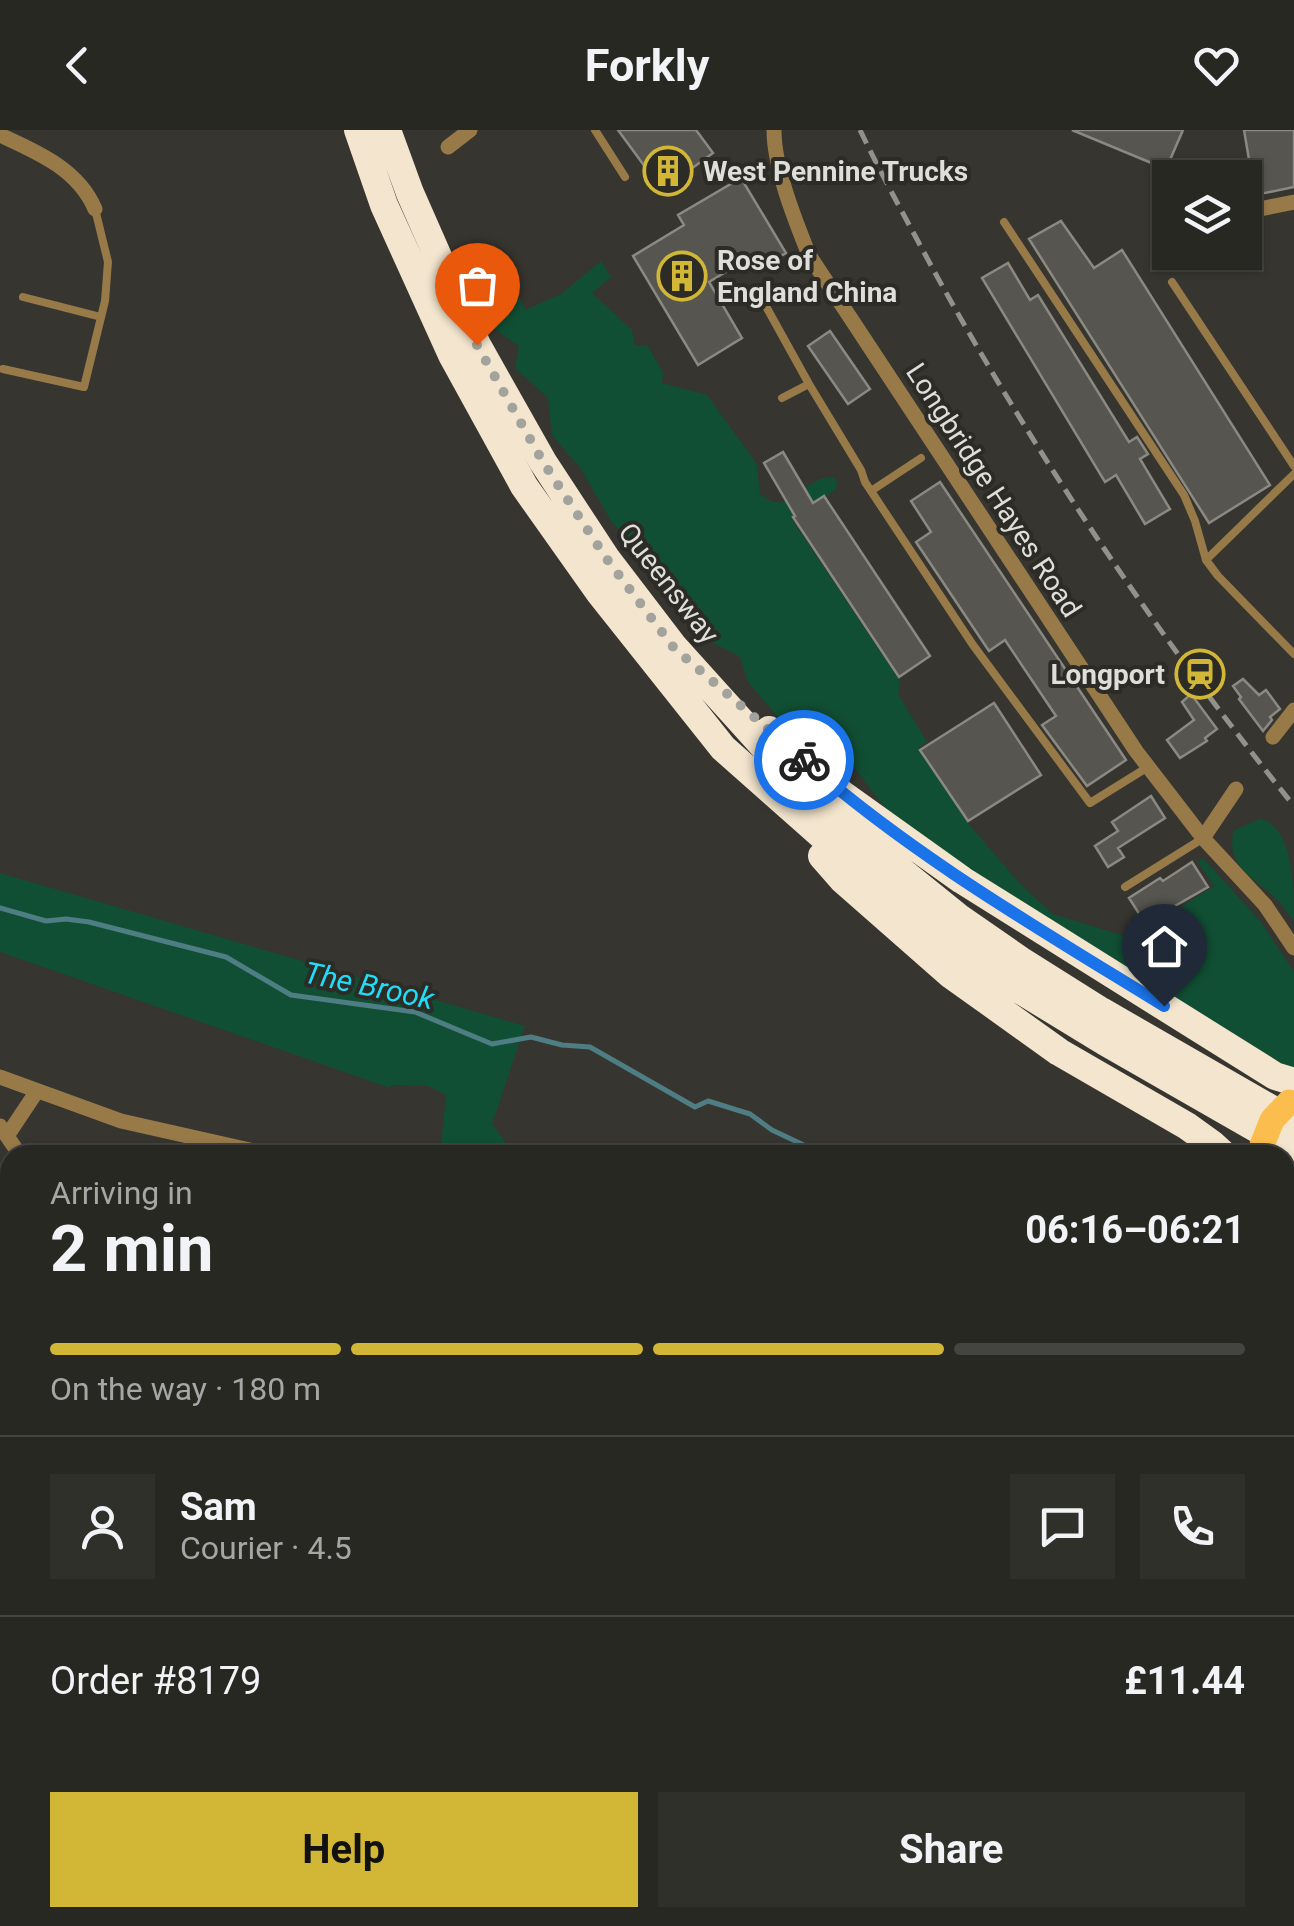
<!DOCTYPE html>
<html lang="en">
<head>
<meta charset="utf-8">
<style>
  body { margin:0; font-family:Roboto,sans-serif; background:#30302b; color:#f1f3f6; height:100vh; display:flex; flex-direction:column; font-size:38px; white-space:nowrap }
  * { box-sizing:border-box; margin:0 }
  p { font-size:32px; color:#a5a6a6 }
  .icon { flex:none; width:55px; height:55px; fill:none; stroke:currentColor; stroke-width:2; stroke-linecap:round; stroke-linejoin:round }
  .map { position:relative; flex:1; overflow:hidden }
  .panel { position:absolute; left:0px; top:1015px; width:1295px; height:782px; display:flex; flex-direction:column; background:#282823; border-radius:30px 30px 0 0; box-shadow:0 2px 8px #0004,0 0 0 2px #444441 }
  .panel>* { flex:none }
  .fabs { position:absolute; left:1152px; top:30px; display:grid; gap:20px }
  .fabs a { display:grid; place-items:center; width:110px; height:110px; border-radius:0px; background:#282823; box-shadow:0 2px 8px #0004,0 0 0 2px #444441; font-size:50px }
  .pin { position:absolute; display:grid; place-items:center; width:85px; height:85px; color:#fff; margin:-102px -42px; border-radius:50% 50% 50% 0; rotate:-45deg; box-shadow:0 0 10px #0007 }
  .pin .icon { rotate:45deg }
  .courier { position:absolute; display:grid; place-items:center; width:100px; height:100px; margin:-50px; border:8px solid #1a73e8; border-radius:50%; background:#fff; color:#222; box-shadow:0 2px 12px #0007 }
  .overview em { font-style:normal; font-weight:700 }
  .overview div { display:flex; flex-direction:column-reverse }
  .overview { display:flex; align-items:center; justify-content:space-between; height:170px; padding:0 50px }
  h1 { font-size:65px; font-weight:700; line-height:75px }
  .bar { display:grid; grid-template-columns:repeat(4,1fr); gap:15px 10px; align-content:center; height:120px; padding:0 50px }
  .bar i { height:12px; border-radius:8px; background:#444441 }
  .bar .selected { background:#d2b736 }
  .bar p { grid-column:span 4 }
  .line { display:flex; align-items:center; gap:25px; padding:0 50px; border-top:2px solid #444441 }
  .line div { flex:1 }
  .round { display:grid; place-items:center; flex:none; width:105px; height:105px; border-radius:0px; background:#30302b }
  .cta { display:flex; gap:20px; margin-top:auto; padding:20px 50px }
  .cta a { flex:1; height:115px; border-radius:0px; background:#d2b736; color:#111; font-size:40px; font-weight:700; line-height:115px; text-align:center }
  .cta a+a { background:#30302b; color:#f1f3f6 }
  header { display:flex; justify-content:space-between; align-items:center; height:130px; padding:0 50px; background:#282823; font-size:45px; font-weight:700 }
  .map>svg:first-child { display:block }
</style>
</head>
<body>
<header><svg class="icon" aria-label="back" viewBox="0 0 24 24"><path d="M15 5l-7 7 7 7"/></svg>Forkly<svg class="icon" aria-label="heart" viewBox="0 0 24 24"><path d="M12 20l-8-8c-3-5 5-10 8-4 3-6 11-1 8 4z"/></svg></header>
<div class="map">
<svg width="1294" height="1796" viewBox="0 0 1294 1796">
  <rect width="100%" height="100%" fill="#36352f"/>
  <path fill="#114f34" d="M601,131L611,147L592,163L632,200L635,216L647,215L663,242L662,253L707,265L757,334L760,364C785,385 796,361 818,350C821,348 830,347 834,347L838,353L835,360L791,388L900,551L898,564L927,612L919,618L967,692L1021,755L1053,784L1131,808L1214,756L1198,732L1203,728L1261,792L1294,842V941H1282L1034,783L889,683L853,636L816,616L782,592L748,552L740,527L710,511L701,496L674,468L647,430L611,391L581,339L552,305L548,268L515,238L519,216L487,194L484,172L515,158L525,180L561,164Z
    M1260,689C1294,696 1294,758 1294,792C1288,783 1281,773 1273,766C1252,746 1225,735 1234,700Z
    M0,743L525,896L492,994L515,1025H440L446,965L428,956L391,955L390,958L0,822Z
    M158,1788H386L391,1796H146Z"/>
  <g fill="none" stroke-linecap="round" stroke-linejoin="round">
    <path stroke="#4e7d84" stroke-width="5" d="M0,778L46,791L66,789L89,792L226,827L291,865L415,882L492,914L531,907L562,915L590,917L695,977L708,971L750,984L772,1000L810,1018L831,1025
      M1030,1796L1045,1788"/>
  </g>
  <path fill="#56554f" stroke="#8a8982" stroke-width="2.5" d="M618,0H696L713,23L662,60Z
    M1072,0H1183L1166,39Z
    M1244,0H1294V57L1255,65Z
    M741,48L786,123L764,136L756,124L709,152L742,208L698,235L633,126L684,95L678,85Z
    M1061,91L1094,138L1122,120L1270,355L1209,393L1029,109Z
    M1008,133L1030,170L1038,165L1129,312L1137,307L1148,324L1140,329L1170,379L1145,394L1116,345L1105,352L982,148Z
    M830,201L870,259L848,274L808,216Z
    M783,322L813,373L824,366L930,526L899,547L793,387L795,386L764,333Z
    M940,352L1126,630L1087,656L1042,595L1056,586L1005,510L989,521L916,412L931,402L911,371Z
    M1243,549L1259,565L1266,560L1280,579L1270,587L1272,590L1263,601L1239,569L1241,567L1233,556Z
    M1191,564L1217,599L1205,608L1207,611L1180,628L1167,610L1194,590L1182,572Z
    M994,573L1041,645L968,691L920,620Z
    M1151,666L1165,688L1118,718L1124,727L1108,737L1095,716L1118,701L1112,692Z
    M1192,732L1208,757L1145,793L1129,768L1160,748L1163,751Z"/>
  <g fill="none" stroke-linecap="round" stroke-linejoin="round">
    <path stroke="#987a49" stroke-width="8" d="M595,0L625,47
      M1004,92L1184,365L1195,391L1206,430L1218,446L1294,524
      M1172,152L1294,336
      M23,167L101,187
      M763,171L809,254
      M3,239L84,257L105,171L108,132L95,79
      M782,268L809,254L861,340L865,352L973,515L1090,673L1148,637
      M871,361L921,328
      M1206,430L1294,344
      M1125,757L1202,709
      M1285,1260L1294,1247
      M1285,1393L1294,1403
      M0,1640L4,1636"/>
    <path stroke="#987a49" stroke-width="15" d="M774,0C774,38 795,90 809,125L1136,621L1203,708L1265,775L1294,818
      M0,5C37,22 78,39 95,79
      M448,17L470,0
      M1245,82L1294,72
      M1273,607L1294,580
      M1203,708L1236,659
      M0,947L121,991L272,1025
      M0,996L20,1025
      M7,1006L37,961
      M0,1279L10,1294
      M1285,1281L1294,1290
      M0,1370L10,1364
      M1285,1386L1294,1377
      M0,1477L4,1474
      M1285,1647L1294,1657
      M1285,1701L1294,1693
      M525,1788L531,1796
      M662,1788L669,1796
      M960,1788L967,1796"/>
    <path stroke="#d0a04d" stroke-width="20" d="M1285,1203L1294,1196
      M562,1796L572,1788"/>
    <path stroke="#fbbd4d" stroke-width="25" d="M1285,1124L1294,1133"/>
    <path stroke="#f3e5ce" stroke-width="28" d="M358,0L384,75L452,225L524,356L599,462L723,618L836,718L937,802L1017,858L1104,911L1294,1020
      M387,0L410,63L477,215L543,332L606,428L674,517L785,640L906,745L958,787L1020,830L1101,881L1294,992
      M769,600L843,665L962,750L1275,946L1294,952
      M822,726L843,750L950,844L1059,922L1187,996L1212,1014L1224,1025"/>
    <path stroke="#92928d" stroke-width="5" stroke-dasharray="15 8" stroke-linecap="butt" d="M860,0C883,48 909,94 934,141C1038,329 1159,508 1294,676"/>
    <path stroke="#fbbd4d" stroke-width="25" d="M1259,1023L1272,990L1289,972"/>
  </g>
  <g fill="none" stroke-linecap="round" stroke-linejoin="round">
    <path stroke="#a3a39e" stroke-width="10" stroke-dasharray="0 18" d="M477,215L543,332L606,428L674,518L804,630"/>
    <path stroke="#1a73e8" stroke-width="12" d="M804,630C913,726 1041,800 1164,876"/>
  </g>
  <defs>
    <g id="building-ring" transform="scale(2.5)"><circle r="9.5" fill="#2c2b25" stroke="#d2b736" stroke-width="1.5"/><path d="M-4-6H4V6H1V3H-1V6H-4ZM-2.5-4.3h1.7v1.8h-1.7ZM.8-4.3h1.7v1.8H.8ZM-2.5-1h1.7V.8h-1.7ZM.8-1h1.7V.8H.8Z" fill="#d2b736"/></g>
    <g id="station-ring" transform="scale(2.5)"><circle r="9.5" fill="#2c2b25" stroke="#d2b736" stroke-width="1.5"/><path d="M-3-6H3Q5-6 5-4V2Q5 4 3 4L4.5 6H3L1.5 4h-3L-3 6H-4.5L-3 4Q-5 4-5 2V-4Q-5-6-3-6ZM-3.5-4v3h7v-3ZM-3.5 1v1.5H-2V1ZM2 1v1.5H3.5V1Z" fill="#d2b736"/></g>
  </defs>
  <g fill-rule="evenodd">
    <use href="#building-ring" x="668" y="41"/>
    <use href="#building-ring" x="682" y="146"/>
    <use href="#station-ring" x="1200" y="544"/>
  </g>
  <g text-anchor="middle" stroke-width="8" stroke-linejoin="round" paint-order="stroke">
    <g font-size="28" font-weight="bold" fill="#dededa" stroke="#2c2b25" text-anchor="start">
      <text x="703" y="51">West Pennine Trucks</text>
      <text x="717" y="140">Rose of<tspan x="717" dy="32">England China</tspan></text>
      <text x="1165" y="554" text-anchor="end">Longport</text>
    </g>
    <g font-size="28" fill="#dededa" stroke="#2c2b25">
      <text transform="translate(994 360) rotate(57)" y="10">Longbridge Hayes Road</text>
      <text transform="translate(669 453) rotate(52)" y="10">Queensway</text>
    </g>
    <g font-size="30" font-style="italic" fill="#1fddf8" stroke="#2c2b25">
      <text transform="translate(369 856) rotate(12)" y="10">The Brook</text>
    </g>
  </g>
</svg>
<div class="fabs">
<a><svg class="icon" aria-label="layers" viewBox="0 0 24 24"><path d="M12 4l9 5-9 5-9-5zM3 14l9 5 9-5"/></svg></a>
</div>
<div class="pin" style="left:477px;top:215px;background:#ea580c"><svg class="icon" aria-label="bag" viewBox="0 0 24 24"><path d="M5 8h14l-1 12H6zM9 8a3 3 0 0 1 6 0"/></svg></div>
<div class="pin" style="left:1164px;top:876px;background:#1f2937"><svg class="icon" aria-label="home" viewBox="0 0 24 24"><path d="M3 11l9-7 9 7M6 9v11h12V9"/></svg></div>
<div class="courier" style="left:804px;top:630px"><svg class="icon" aria-label="bike" viewBox="0 0 24 24"><circle cx="6" cy="16" r="4"/><circle cx="18" cy="16" r="4"/><path d="M6 16l4-8h5l3 8M10 8l3 8H6M13 5h3"/></svg></div>
<section class="panel">
<div class="overview"><div><h1>2 min</h1><p>Arriving in</p></div><em>06:16–06:21</em></div>
<div class="bar"><i class="selected"></i><i class="selected"></i><i class="selected"></i><i></i><p>On the way · 180 m</p></div>
<div class="line" style="height:180px"><a class="round"><svg class="icon" aria-label="person" viewBox="0 0 24 24"><circle cx="12" cy="8" r="4"/><path d="M4 21q1-7 8-7t8 7"/></svg></a><div><b>Sam</b><p>Courier · 4.5</p></div><a class="round"><svg class="icon" aria-label="chat" viewBox="0 0 24 24"><path d="M4 5h16v11H9l-5 4z"/></svg></a><a class="round"><svg class="icon" aria-label="phone" viewBox="0 0 24 24"><path d="M5 4h4l2 5-3 2q2 4 5 5l2-3 5 2v4C11 20 4 13 5 4z"/></svg></a></div>
<div class="line" style="height:130px"><div>Order #8179</div><b>£11.44</b></div>
<div class="cta"><a>Help</a><a>Share</a></div>
</section>
</div>
</body>
</html>
